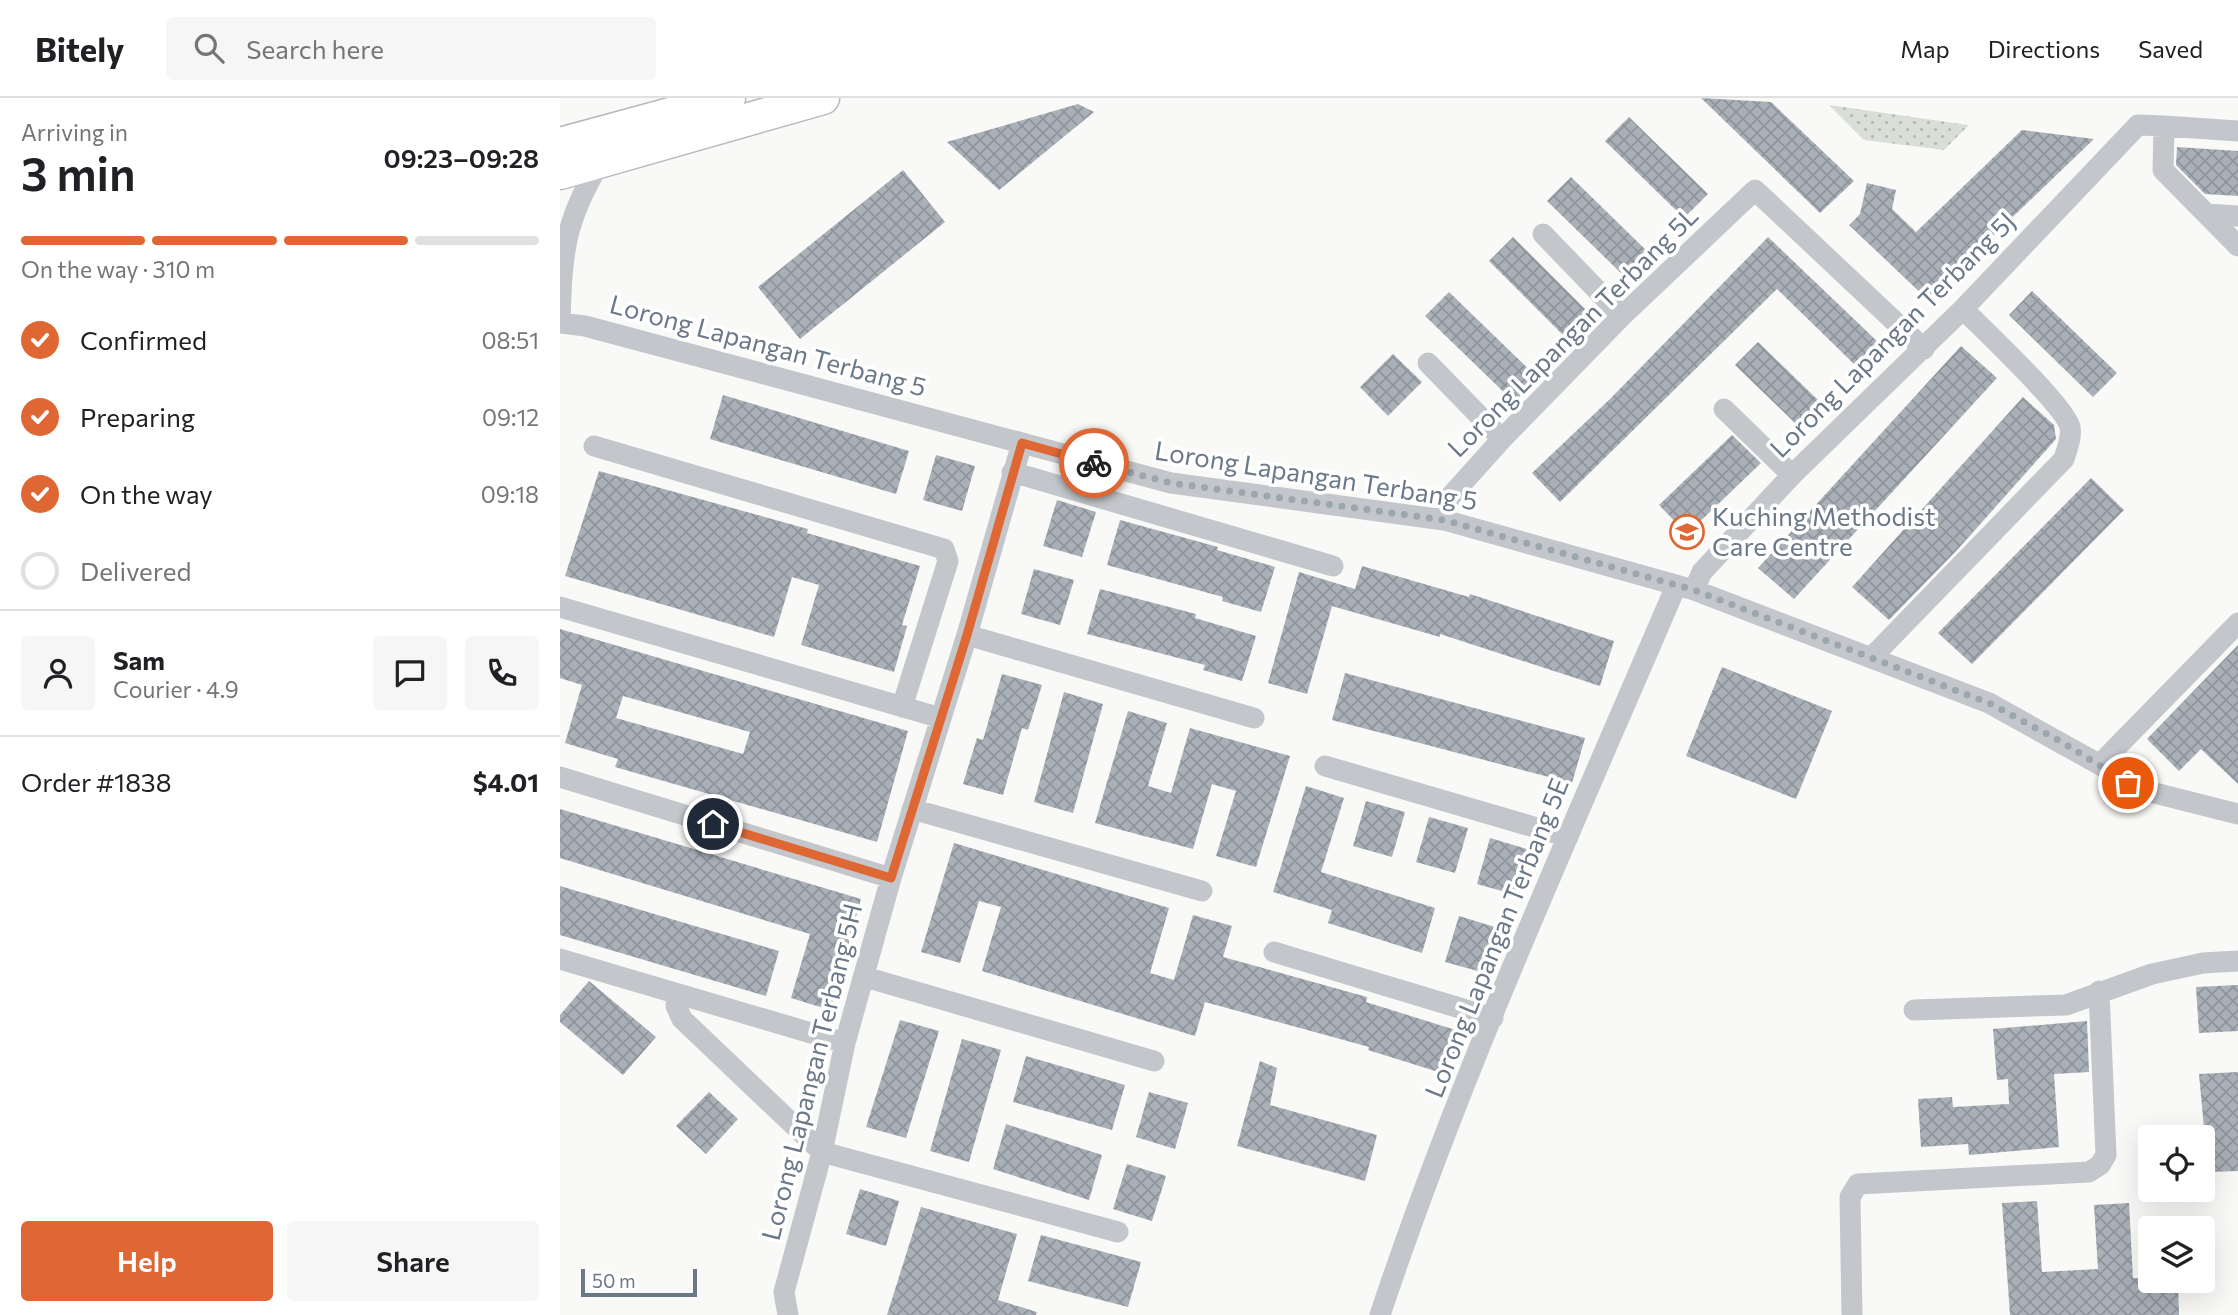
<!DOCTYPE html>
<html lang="en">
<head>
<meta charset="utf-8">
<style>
  body { margin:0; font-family:Commissioner,sans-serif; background:#f6f6f6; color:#202124; height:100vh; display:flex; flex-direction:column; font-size:26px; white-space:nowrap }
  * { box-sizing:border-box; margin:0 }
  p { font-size:23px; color:#757577 }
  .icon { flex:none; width:38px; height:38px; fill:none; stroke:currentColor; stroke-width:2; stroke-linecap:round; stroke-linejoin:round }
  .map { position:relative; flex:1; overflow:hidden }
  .side { display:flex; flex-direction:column; background:#fff; width:560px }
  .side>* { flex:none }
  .fabs { position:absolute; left:1578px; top:1027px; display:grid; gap:14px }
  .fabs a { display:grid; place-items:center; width:77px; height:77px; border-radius:7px; background:#fff; box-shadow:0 7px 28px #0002; font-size:35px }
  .scale { position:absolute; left:21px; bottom:18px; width:116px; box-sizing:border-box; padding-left:7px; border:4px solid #6a7887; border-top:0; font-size:19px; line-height:24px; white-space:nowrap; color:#6a7887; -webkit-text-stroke:5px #fff; paint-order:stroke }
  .pin { position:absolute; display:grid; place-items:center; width:60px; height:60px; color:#fff; margin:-30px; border:4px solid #fff; border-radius:50%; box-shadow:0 2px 7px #0007 }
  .courier { position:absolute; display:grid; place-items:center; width:70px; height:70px; margin:-35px; border:5px solid #de6733; border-radius:50%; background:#fff; color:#222; box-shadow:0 2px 9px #0007 }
  .overview em { font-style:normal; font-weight:600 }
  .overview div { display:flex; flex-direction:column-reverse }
  .overview { display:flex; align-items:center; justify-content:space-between; height:119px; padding:0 21px }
  h1 { font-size:46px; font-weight:600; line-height:52px }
  .bar { display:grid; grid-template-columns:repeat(4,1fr); gap:10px 7px; align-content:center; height:84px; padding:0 21px }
  .bar i { height:9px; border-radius:5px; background:#e0e0e0 }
  .bar .current { background:#de6733 }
  .bar p { grid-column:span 4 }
  .line { display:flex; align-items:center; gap:18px; padding:0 21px; border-top:2px solid #e0e0e0 }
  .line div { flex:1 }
  .round { display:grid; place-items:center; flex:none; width:74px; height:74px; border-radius:7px; background:#f6f6f6 }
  ol { padding:0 21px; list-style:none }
  li { display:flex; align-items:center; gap:21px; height:77px }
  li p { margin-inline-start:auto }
  li .icon { padding:7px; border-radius:50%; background:#de6733; color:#fff; stroke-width:4 }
  li:last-child { color:#757577 }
  li i { width:38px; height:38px; border:4px solid #e0e0e0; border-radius:50% }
  .action { display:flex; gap:14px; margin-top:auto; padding:14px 21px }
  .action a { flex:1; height:80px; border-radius:7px; background:#de6733; color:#fff; font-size:28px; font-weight:600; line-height:80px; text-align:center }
  .action a+a { background:#f6f6f6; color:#202124 }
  header { display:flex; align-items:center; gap:42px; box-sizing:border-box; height:98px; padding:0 35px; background:#fff; border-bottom:2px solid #e0e0e0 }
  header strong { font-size:33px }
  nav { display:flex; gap:38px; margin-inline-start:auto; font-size:24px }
  .search { width:490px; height:63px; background:#f6f6f6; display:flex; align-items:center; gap:18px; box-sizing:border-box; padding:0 24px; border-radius:7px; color:#757577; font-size:26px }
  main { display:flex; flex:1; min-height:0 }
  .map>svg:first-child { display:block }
</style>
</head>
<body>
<header>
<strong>Bitely</strong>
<div class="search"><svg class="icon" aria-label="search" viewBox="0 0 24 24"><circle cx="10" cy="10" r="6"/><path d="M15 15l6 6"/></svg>Search here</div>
<nav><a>Map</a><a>Directions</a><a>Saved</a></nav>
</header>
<main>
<section class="side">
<div class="overview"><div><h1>3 min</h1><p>Arriving in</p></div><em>09:23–09:28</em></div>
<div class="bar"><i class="current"></i><i class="current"></i><i class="current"></i><i></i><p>On the way · 310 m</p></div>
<ol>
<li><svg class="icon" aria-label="check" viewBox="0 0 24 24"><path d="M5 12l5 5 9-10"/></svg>Confirmed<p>08:51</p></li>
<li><svg class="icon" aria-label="check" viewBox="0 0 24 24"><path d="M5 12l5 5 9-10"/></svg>Preparing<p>09:12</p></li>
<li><svg class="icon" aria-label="check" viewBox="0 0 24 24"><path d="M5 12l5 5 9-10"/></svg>On the way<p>09:18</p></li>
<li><i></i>Delivered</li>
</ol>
<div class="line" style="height:126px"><a class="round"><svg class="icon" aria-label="person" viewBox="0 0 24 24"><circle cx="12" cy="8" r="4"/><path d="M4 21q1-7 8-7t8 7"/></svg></a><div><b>Sam</b><p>Courier · 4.9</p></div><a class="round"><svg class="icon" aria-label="chat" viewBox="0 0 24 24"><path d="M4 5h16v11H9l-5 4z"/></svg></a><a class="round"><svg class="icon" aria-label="phone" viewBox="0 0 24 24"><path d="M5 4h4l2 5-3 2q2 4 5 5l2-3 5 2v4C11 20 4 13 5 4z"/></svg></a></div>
<div class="line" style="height:91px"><div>Order #1838</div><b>$4.01</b></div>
<div class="action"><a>Help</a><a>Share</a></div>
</section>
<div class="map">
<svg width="1678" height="1217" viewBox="0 0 1678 1217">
  <defs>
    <pattern id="green-dots" width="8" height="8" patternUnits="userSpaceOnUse" patternTransform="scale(1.75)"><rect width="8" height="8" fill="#d9ded7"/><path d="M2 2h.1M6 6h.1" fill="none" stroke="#b4b9b4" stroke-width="1.8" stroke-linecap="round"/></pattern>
    <pattern id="building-cross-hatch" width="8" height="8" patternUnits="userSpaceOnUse" patternTransform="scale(1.75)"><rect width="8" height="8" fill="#a9b0b8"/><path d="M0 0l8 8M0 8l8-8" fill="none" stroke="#8e949b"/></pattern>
  </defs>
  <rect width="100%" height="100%" fill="#f9faf7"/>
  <path fill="url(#green-dots)" d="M1269,7L1408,27H1409L1384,52L1304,42Z"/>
  <path fill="url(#building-cross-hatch)" fill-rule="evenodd" d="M1141,0L1211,4L1294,83L1260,115Z
    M518,6L534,14L439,92L387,44Z
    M1069,19L1148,96L1124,120L1045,43Z
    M1462,32L1534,41L1367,201L1289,127L1300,116L1307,85L1336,92L1332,111L1356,134Z
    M1617,49L1678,53V98L1645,96L1616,67Z
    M343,72L385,124L240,241L198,189Z
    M1011,79L1090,156L1066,180L987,103Z
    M953,139L1031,217L1007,241L929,163Z
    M1208,139L1318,244L1295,267L1217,191L1000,404L972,375L1050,301Z
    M1472,193L1557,275L1533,299L1449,217Z
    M889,194L978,280L954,304L865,218Z
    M1198,244L1260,304L1237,327L1175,267Z
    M1401,248L1437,280L1234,501L1198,470Z
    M833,256L862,284L828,318L800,289Z
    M163,297L349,353L336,396L150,341Z
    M1463,299L1494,327L1496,341L1398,451L1329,522L1292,489Z
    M1172,337L1201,365L1127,436L1099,407Z
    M376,357L415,368L402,413L363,402Z
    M39,373L248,431L247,435L360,468L342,527L347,528L334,574L241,547L259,487L232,479L214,539L5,478Z
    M1531,380L1564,412L1412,566L1378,535Z
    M497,402L536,414L522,459L483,448Z
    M560,422L658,449L657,452L715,469L701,514L662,503L663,499L547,467Z
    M802,468L909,499L910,496L1054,543L1040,588L880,536V539L772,508L747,596L708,585L739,474L795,491Z
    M474,471L514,482L500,527L461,516Z
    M540,491L636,516L635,520L696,538L682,583L643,572L645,567L527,536Z
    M0,531L348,633L317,744L55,669L58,661L5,645L22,587L0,580ZM63,598L190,634L183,656L56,620Z
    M1678,547V686L1641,651L1619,673L1587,641Z
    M1162,569L1272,613L1236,701L1126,658Z
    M785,575L1025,640L1012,685L772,622Z
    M442,576L482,587L468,632L462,630L443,697L403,686L417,640L423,642Z
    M504,594L543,606L513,715L474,704Z
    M568,613L607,625L588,688L611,695L630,630L730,658L696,769L656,758L676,693L652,686L633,751L535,725Z
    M746,688L784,700L761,774L875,810L862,855L768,825L772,812L713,794Z
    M806,703L845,714L832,759L793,748Z
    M0,711L301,801L270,912L231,900L250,836L0,760Z
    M869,719L908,730L895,775L856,764Z
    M930,740L970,752L956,797L917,786Z
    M394,745L609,810L590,875L614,882L633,817L672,828L663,859L807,899L806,904L902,934L888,977L808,952L809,949L645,904L635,938L422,873L441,809L419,803L400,865L361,854Z
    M0,788L219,853L206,898L0,837Z
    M899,818L938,830L925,875L885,864Z
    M29,883L96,939L63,977L0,924V917Z
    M1678,887V933L1639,935L1636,889Z
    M340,922L379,933L346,1040L306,1029Z
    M1527,923L1529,974L1494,976L1499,1049L1409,1057L1408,1046L1361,1049L1358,1001L1392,999L1393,1009L1449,1006L1448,981L1437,982L1433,931Z
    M402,941L441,952L409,1064L370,1053Z
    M466,958L565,987L552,1032L453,1004Z
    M700,963L717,970L710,1007L817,1037L805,1083L677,1048Z
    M1678,974V1073L1648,1074L1639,976Z
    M149,994L178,1021L146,1056L116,1028Z
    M589,994L628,1005L615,1051L576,1039Z
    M446,1026L542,1057L529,1102L433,1071Z
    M567,1066L606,1078L592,1123L553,1111Z
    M300,1091L339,1103L326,1148L286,1136Z
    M1477,1103L1482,1174L1538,1171L1534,1107L1569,1105L1573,1180L1618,1183L1619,1217H1450L1442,1105Z
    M361,1109L457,1136L438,1202L477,1214L476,1217H327Z
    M481,1137L581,1164L568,1209L468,1183Z"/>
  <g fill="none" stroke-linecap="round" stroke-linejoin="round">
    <g stroke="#b6b9bd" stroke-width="35">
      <path id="highway" d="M0,46L169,0
        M0,75L263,0"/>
    </g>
    <path stroke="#c3c6ca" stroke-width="21" d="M1678,33L1604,28L1603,72L1678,148
      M1646,116L1678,118
      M983,136L1062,218
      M0,224C2,155 4,123 41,63
      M0,225L25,228L611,385L884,422L1134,492L1429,605L1587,693L1678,716
      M868,265L942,341
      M1164,311L1232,377
      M34,348L384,451L388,463L342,609
      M452,374L773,468
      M884,422L889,400L942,341L1062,218L1195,92L1364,251
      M1134,492L1142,474L1232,377L1403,211L1578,27L1604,28
      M0,509L381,620
      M407,537L694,620
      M1312,559L1504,361C1507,351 1512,339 1510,329C1504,307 1424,232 1403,211
      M1540,666L1678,525
      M765,668L1008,739
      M0,679L331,780
      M352,711L642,793
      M714,854L933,920
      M0,861L285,945
      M305,879L594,963
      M117,897L116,908L122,921L262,1054L558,1134
      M1354,912L1506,907L1592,876L1643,865L1678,863
      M228,1217L224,1194L262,1054L285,945L331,780L407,537L462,345
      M820,1217C903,968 1013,729 1116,488
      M1292,1217L1290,1099L1298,1086L1529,1074L1540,1067L1546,1057L1539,893"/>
    <use href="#highway" stroke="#fff" stroke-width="32"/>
  </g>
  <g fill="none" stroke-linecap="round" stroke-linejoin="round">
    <path stroke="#9ca6ae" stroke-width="7" stroke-dasharray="0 12.6" d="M534,365L611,385L884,422L1134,492L1429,605L1500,643L1568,685"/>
    <path stroke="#de6733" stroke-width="9" d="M153,726L331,780L407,537L462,345L534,365"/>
  </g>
  <defs>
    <g id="school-ring" transform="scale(1.75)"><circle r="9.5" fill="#fff" stroke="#de6733" stroke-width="1.5"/><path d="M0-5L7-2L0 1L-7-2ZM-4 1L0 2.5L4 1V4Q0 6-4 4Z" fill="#de6733"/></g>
  </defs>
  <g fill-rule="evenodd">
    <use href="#school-ring" x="1127" y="434"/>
  </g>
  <g text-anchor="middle" stroke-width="7" stroke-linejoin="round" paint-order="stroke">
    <g font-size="26" fill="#6a7887" stroke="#fff">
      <text transform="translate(1013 234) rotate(-45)" y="9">Lorong Lapangan Terbang 5L</text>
      <text transform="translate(1333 237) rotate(-45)" y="9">Lorong Lapangan Terbang 5J</text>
      <text transform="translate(208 248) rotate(15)" y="9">Lorong Lapangan Terbang 5</text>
      <text transform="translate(756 378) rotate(9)" y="9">Lorong Lapangan Terbang 5</text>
      <text transform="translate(937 840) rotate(-68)" y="9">Lorong Lapangan Terbang 5E</text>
      <text transform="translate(252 974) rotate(-76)" y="9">Lorong Lapangan Terbang 5H</text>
    </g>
    <g font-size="26" fill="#6a7887" stroke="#fff" text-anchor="start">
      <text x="1152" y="428">Kuching Methodist<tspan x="1152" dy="30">Care Centre</tspan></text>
    </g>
  </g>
</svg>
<div class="fabs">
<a><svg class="icon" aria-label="locate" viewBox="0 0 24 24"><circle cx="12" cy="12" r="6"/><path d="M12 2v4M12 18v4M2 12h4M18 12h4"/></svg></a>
<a><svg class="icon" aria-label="layers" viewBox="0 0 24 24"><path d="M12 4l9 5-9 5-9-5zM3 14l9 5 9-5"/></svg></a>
</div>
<div class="scale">50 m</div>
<div class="pin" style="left:1568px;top:685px;background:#ea580c"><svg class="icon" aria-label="bag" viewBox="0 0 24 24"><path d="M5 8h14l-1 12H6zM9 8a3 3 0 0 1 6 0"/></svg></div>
<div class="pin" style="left:153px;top:726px;background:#1f2937"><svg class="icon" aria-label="home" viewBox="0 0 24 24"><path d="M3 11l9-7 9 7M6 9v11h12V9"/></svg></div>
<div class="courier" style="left:534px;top:365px"><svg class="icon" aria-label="bike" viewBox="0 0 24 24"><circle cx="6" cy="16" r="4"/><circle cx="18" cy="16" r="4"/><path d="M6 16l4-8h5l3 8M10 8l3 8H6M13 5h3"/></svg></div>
</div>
</main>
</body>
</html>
